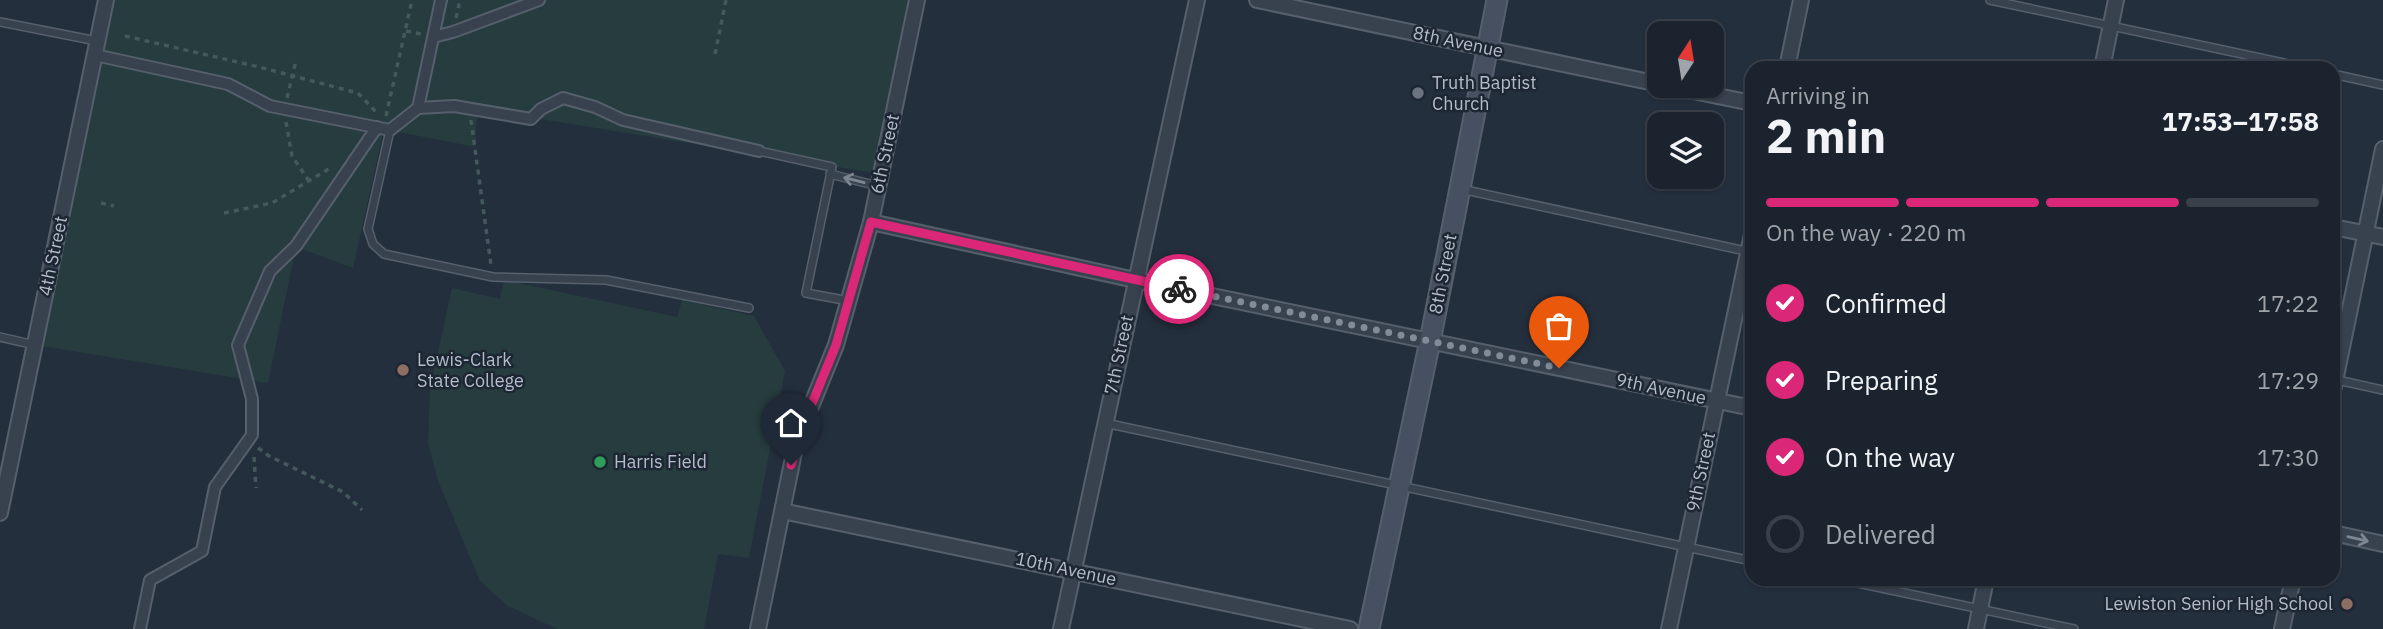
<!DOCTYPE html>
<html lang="en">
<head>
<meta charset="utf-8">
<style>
  body { margin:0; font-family:"IBM Plex Sans",sans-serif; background:#282f3a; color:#f1f3f6; height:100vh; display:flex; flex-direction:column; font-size:26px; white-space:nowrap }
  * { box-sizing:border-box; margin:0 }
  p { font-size:23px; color:#a0a4aa }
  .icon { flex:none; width:38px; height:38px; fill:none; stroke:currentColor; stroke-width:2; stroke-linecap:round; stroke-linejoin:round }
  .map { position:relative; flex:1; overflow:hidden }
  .sheet { position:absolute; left:1745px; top:61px; width:595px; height:525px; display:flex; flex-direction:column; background:#1b232e; border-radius:21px; box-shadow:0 2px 5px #0004,0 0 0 2px #39404a }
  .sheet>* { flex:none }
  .needle { width:46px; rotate:12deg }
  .tools { position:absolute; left:1647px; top:21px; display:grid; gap:14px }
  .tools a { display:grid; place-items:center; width:77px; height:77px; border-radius:14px; background:#1b232e; box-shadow:0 2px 5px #0004,0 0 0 2px #39404a; font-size:35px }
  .pin { position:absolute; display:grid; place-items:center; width:60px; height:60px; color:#fff; margin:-72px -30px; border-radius:50% 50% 50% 0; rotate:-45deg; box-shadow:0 0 7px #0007 }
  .pin .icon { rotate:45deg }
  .courier { position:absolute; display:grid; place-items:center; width:70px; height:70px; margin:-35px; border:5px solid #db2777; border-radius:50%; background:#fff; color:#222; box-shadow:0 2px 9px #0007 }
  .summary em { font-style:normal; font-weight:700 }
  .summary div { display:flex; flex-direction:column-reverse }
  .summary { display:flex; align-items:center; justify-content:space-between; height:119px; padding:0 21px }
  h1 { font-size:46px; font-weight:700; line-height:52px }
  .bar { display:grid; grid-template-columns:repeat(4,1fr); gap:10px 7px; align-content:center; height:84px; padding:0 21px }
  .bar i { height:9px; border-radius:5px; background:#39404a }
  .bar .selected { background:#db2777 }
  .bar p { grid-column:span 4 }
  ol { padding:0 21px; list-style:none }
  li { display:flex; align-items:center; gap:21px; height:77px }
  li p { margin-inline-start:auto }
  li .icon { padding:7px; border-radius:50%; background:#db2777; color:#fff; stroke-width:4 }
  li:last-child { color:#a0a4aa }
  li i { width:38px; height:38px; border:4px solid #39404a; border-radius:50% }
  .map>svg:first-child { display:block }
</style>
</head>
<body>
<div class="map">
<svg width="2383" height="629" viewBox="0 0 2383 629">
  <rect width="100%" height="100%" fill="#242f3e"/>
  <path fill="#263c3f" d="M108,0H917L881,174L478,109L475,147L384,129L353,268L296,247L268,383L35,345Z
    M504,280L677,317L682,300L754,316L785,371L749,558L718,554L704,629H557L508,606L480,581L438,481L428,443L430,389L452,288L500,299Z"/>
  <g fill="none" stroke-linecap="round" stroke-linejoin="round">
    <g stroke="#565f6c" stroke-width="10">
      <path id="service" d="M1990,0L2307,68
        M0,22L97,41
        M2333,74L2383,85
        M390,130L368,229L373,244L384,254L493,277L606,280L749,308
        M759,151L832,167L806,293L849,301
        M830,174L878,186
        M1461,189L1750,252
        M0,337L35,345
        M2333,379L2383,390
        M1105,423L1752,561
        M1839,579L2074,629"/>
    </g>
    <g stroke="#565f6c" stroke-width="14">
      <path id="pedestrian" d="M433,37L453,32L539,0
        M95,55L228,84L270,106L390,130L418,108L454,106L531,119L541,109L563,98L595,107L623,120L759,151
        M418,108L441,0
        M140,629L150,580L202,551L215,487L252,435V399L238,345L270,271L296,246L377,127"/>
    </g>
    <g stroke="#565f6c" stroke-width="18">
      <path id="minor" d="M1257,0L1659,84
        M1787,68L1801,0
        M2102,68L2116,0
        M1668,86L1752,103
        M871,222L1135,280L1752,408
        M2333,227L2383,237
        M2333,391L2383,149
        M782,511L1350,629
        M0,513L106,0
        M2333,533L2383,544
        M758,629L796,443L836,345L871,222L917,0
        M1061,629L1197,0
        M1669,629L1752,234
        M1976,629L1986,579
        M2282,629L2293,579"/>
    </g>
    <g stroke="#565f6c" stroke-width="23">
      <path id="secondary" d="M1369,629L1430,341L1497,0"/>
    </g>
    <path stroke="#44595c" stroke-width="3.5" stroke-dasharray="5 5" stroke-linecap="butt" d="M456,18L460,0
      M406,31L421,34
      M125,36L259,67L358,93L377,113
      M715,54L726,0
      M287,98L296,61
      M386,116L412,0
      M471,120L491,265
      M286,122L292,156L309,181
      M101,203L114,206
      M224,213L272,203L332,167
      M258,448L269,456L343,492L362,510
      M254,457L256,488"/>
    <use href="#service" stroke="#38414e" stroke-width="7"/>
    <use href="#pedestrian" stroke="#38414e" stroke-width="10"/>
    <use href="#minor" stroke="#38414e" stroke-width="14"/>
    <use href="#secondary" stroke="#465061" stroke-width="19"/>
  </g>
  <defs><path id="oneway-shaft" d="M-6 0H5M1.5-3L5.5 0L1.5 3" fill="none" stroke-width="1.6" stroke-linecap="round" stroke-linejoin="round" transform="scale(1.75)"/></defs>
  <g stroke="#7c8592">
    <use href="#oneway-shaft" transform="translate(854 180) rotate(-166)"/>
    <use href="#oneway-shaft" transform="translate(2358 539) rotate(13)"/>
  </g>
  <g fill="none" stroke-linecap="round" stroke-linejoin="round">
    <path stroke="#828b98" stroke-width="7" stroke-dasharray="0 12.6" d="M1179,289L1559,368"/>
    <path stroke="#db2777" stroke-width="9" d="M791,465L802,428L836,345L871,222L1179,289"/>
  </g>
  <circle fill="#6b7280" stroke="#1d2633" stroke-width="2.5" cx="1418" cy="93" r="7"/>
  <g fill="#8d6e63" stroke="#1d2633" stroke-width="2.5">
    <circle cx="403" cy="370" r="7"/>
    <circle cx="2347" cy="604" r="7"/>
  </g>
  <circle fill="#2e9e5b" stroke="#1d2633" stroke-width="2.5" cx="600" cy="462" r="7"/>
  <g text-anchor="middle" stroke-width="5" stroke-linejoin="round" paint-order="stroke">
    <g font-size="18" fill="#b4bcc9" stroke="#1d2633">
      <text transform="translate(1458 42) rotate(12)" y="6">8th Avenue</text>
      <text transform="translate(885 154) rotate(-78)" y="6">6th Street</text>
      <text transform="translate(53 256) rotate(-78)" y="6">4th Street</text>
      <text transform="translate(1443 274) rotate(-79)" y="6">8th Street</text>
      <text transform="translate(1119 355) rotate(-78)" y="6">7th Street</text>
      <text transform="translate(1661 389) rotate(12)" y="6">9th Avenue</text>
      <text transform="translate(1701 472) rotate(-78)" y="6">9th Street</text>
      <text transform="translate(1066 569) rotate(12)" y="6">10th Avenue</text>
    </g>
    <g font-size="18" fill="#b4bcc9" stroke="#1d2633" text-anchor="start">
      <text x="1432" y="89">Truth Baptist<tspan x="1432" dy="21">Church</tspan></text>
      <text x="417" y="366">Lewis-Clark<tspan x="417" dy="21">State College</tspan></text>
      <text x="614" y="468">Harris Field</text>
      <text x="2333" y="610" text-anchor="end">Lewiston Senior High School</text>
    </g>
  </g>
</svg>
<div class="tools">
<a><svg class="needle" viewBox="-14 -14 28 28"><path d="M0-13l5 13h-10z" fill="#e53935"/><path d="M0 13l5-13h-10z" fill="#a0a4aa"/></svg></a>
<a><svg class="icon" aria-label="layers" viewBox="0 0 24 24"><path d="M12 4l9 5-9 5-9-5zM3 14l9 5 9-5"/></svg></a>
</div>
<div class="pin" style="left:1559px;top:368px;background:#ea580c"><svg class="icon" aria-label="bag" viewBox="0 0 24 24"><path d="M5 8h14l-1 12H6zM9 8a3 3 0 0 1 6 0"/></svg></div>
<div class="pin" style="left:791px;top:465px;background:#1f2937"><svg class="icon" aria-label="home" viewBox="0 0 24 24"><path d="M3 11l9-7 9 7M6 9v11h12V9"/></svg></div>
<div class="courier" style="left:1179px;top:289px"><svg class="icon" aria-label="bike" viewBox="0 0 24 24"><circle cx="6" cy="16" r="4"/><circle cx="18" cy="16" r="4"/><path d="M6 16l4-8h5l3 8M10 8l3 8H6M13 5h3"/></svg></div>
<section class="sheet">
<div class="summary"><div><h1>2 min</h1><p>Arriving in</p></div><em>17:53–17:58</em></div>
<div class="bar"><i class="selected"></i><i class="selected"></i><i class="selected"></i><i></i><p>On the way · 220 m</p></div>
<ol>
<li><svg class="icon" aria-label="check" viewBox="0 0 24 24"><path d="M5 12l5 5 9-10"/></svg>Confirmed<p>17:22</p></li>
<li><svg class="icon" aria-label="check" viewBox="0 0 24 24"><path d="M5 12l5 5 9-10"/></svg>Preparing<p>17:29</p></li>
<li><svg class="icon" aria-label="check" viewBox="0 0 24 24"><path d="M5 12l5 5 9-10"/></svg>On the way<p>17:30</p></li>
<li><i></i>Delivered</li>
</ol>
</section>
</div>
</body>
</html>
